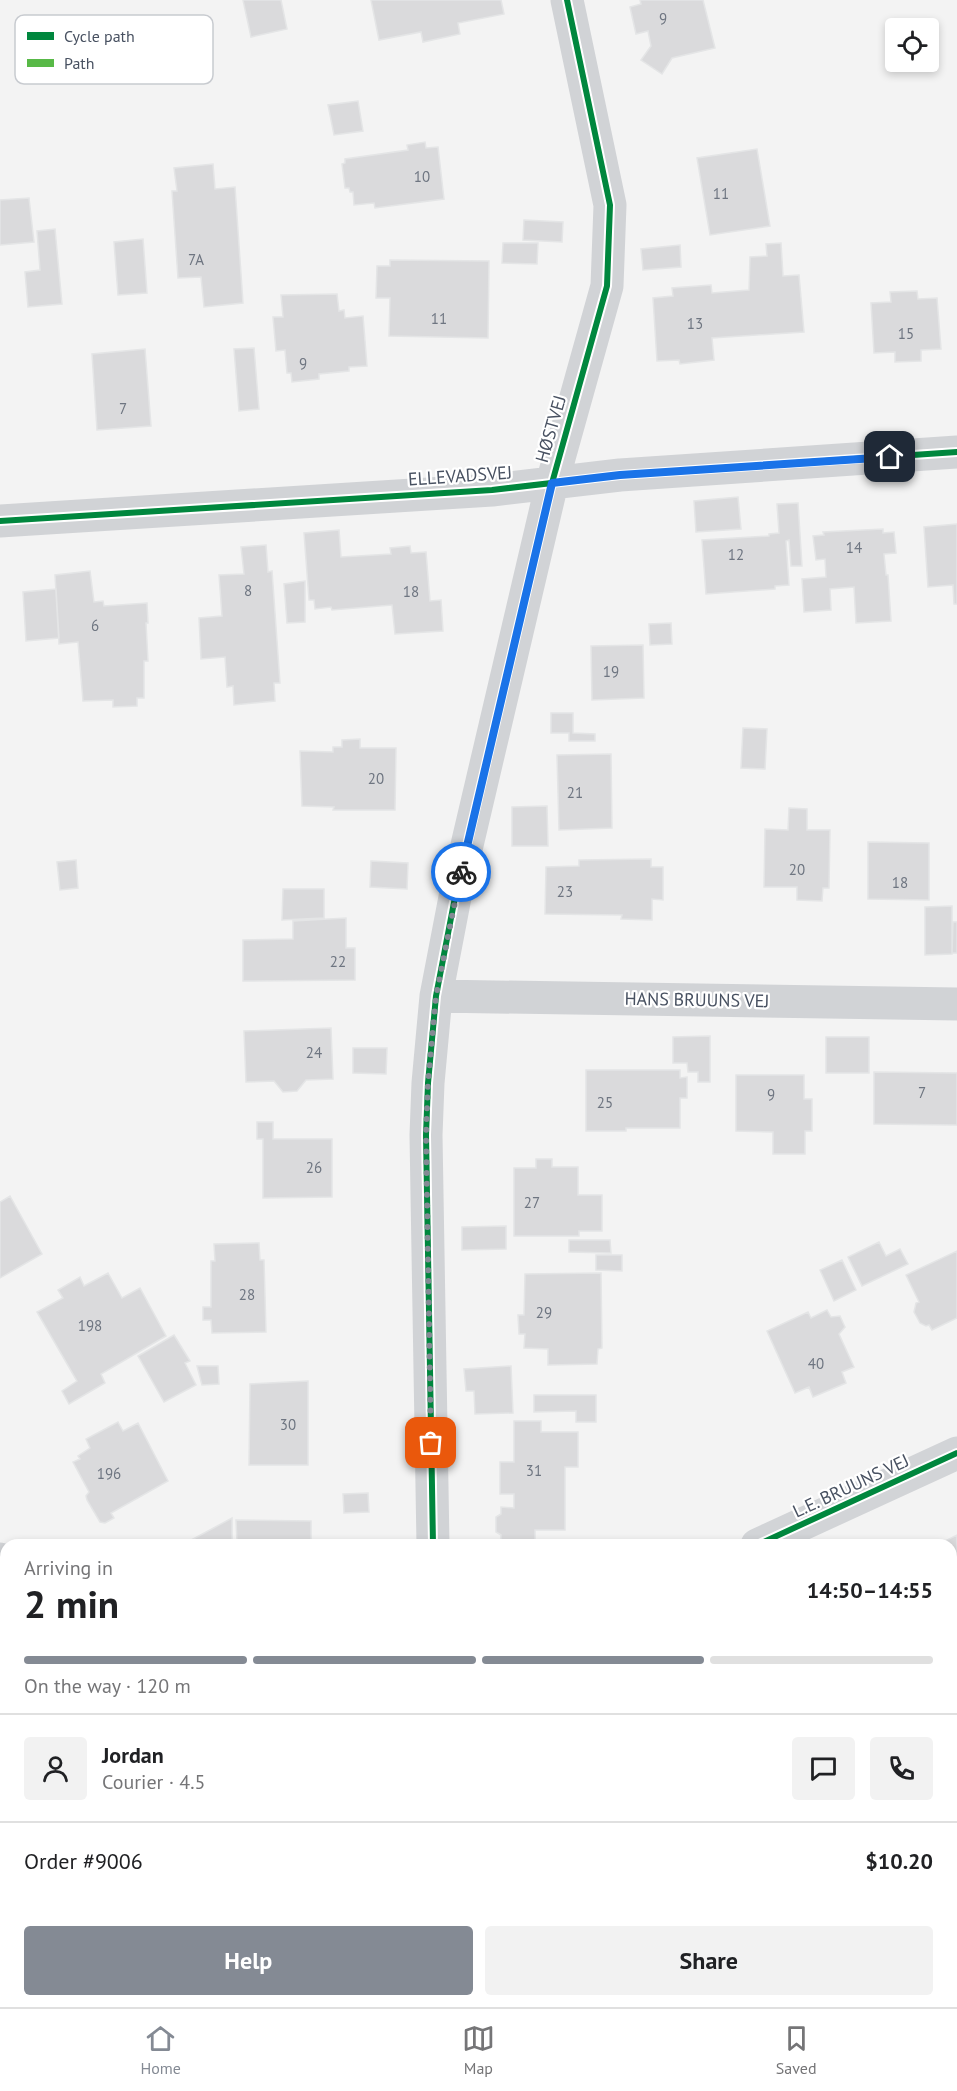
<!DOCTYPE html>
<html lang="en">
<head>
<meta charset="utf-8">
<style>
  body { margin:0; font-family:"PT Sans",sans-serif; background:#f2f2f2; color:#202124; height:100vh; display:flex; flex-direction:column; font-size:22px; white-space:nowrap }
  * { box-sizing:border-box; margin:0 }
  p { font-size:20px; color:#757577 }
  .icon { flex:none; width:33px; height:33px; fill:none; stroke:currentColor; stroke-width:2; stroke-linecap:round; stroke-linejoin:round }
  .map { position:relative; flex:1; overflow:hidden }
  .details { position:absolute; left:0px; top:1539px; width:957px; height:468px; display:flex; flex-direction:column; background:#fff; border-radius:18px 18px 0 0; box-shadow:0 3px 9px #0003 }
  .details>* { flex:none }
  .buttons { position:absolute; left:885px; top:18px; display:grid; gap:12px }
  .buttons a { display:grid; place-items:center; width:54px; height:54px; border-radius:6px; background:#fff; box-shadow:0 3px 9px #0003; font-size:30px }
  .pin { position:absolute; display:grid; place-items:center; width:51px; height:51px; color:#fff; margin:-26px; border-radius:12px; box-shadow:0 3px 9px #0006 }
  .courier { position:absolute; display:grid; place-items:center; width:60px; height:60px; margin:-30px; border:4px solid #1a73e8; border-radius:50%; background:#fff; color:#222; box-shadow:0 2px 8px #0007 }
  .overview em { font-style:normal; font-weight:700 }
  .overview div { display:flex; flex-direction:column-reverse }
  .overview { display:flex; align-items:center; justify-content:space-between; height:102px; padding:0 24px }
  h1 { font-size:39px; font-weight:700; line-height:45px }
  .bar { display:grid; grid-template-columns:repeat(4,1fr); gap:9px 6px; align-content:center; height:72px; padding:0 24px }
  .bar i { height:8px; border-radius:4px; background:#e0e0e0 }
  .bar .on { background:#848a94 }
  .bar p { grid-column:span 4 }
  .line { display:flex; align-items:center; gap:15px; padding:0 24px; border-top:2px solid #e0e0e0 }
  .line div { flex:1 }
  .round { display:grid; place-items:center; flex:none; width:63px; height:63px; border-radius:6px; background:#f2f2f2 }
  .action { display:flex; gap:12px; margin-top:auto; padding:12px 24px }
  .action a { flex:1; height:69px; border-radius:6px; background:#848a94; color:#fff; font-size:24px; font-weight:700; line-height:69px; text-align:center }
  .action a+a { background:#f2f2f2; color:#202124 }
  .tabs { display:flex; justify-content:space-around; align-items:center; height:84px; border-top:2px solid #e0e0e0; background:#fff; font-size:16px; color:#757577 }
  .tabs a { display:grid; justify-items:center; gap:3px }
  .tabs .on { color:#848a94 }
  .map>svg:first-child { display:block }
</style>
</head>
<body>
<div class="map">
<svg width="957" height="2007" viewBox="0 0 957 2007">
  <rect width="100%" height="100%" fill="#f3f3f3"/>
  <path fill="#dadadc" stroke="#e4e5e6" stroke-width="1.5" d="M243,0H281L287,29L251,37Z
    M371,0H501L504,14L458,23L460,34L423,42L421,32L379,40Z
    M640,0H703L715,48L672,58L662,74L641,60L651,46L648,31L636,34L630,7L641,4Z
    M358,101L363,131L334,135L328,105Z
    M425,142L426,148L438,147L444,199L375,208L374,203L354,205L353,192H350L349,188H345L342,164L345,163V159L408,150L407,145Z
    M757,149L770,226L710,235L697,158Z
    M213,164L215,189L235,187L243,303L204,307L201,277L178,278L172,191H177L174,168Z
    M29,198L34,242L0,245V200Z
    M524,220L563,222L562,242L523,240Z
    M55,229L62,304L28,307L25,272L40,270L37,231Z
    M143,239L147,293L118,295L114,242Z
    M503,243H538L537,264L502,263Z
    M781,243L783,276L799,275L804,332L712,338L714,360L680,364L679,360L657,361L653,298L673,296L672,288L711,285L712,293L749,290L750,257L767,256L766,244Z
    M680,245L681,267L643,270L641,249Z
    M390,260L489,261L488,338L389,336L390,298H376L377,266H390Z
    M917,291L918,299L937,298L941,349L921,350V361L895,362V352L874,353L871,303L891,302L890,292Z
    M337,294L339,311L344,310L345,318L363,316L367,366L349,367V371L319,374V379L292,382L291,373H287L285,350L276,351L273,317H283L281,295Z
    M254,348L259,409L239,411L234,349Z
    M145,349L151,426L97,430L92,354Z
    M738,497L741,529L696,532L694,501Z
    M798,503L802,566H791L789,540L786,541L789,585L775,586V589L706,594L702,540L769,536V534L779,533L777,504Z
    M957,524V604H954L953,585L928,587L924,527Z
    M883,529V533L894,532L896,553L884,554L886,575H888L891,621L856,623L854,587L830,589L831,610L804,612L802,579L826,577L825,559L816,560L813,536L824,535L823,532Z
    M339,530L341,557L391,554L390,548L410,546L411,553L426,552L430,601L441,600L443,631L395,634L392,605L332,610L331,607L315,609L314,600H309L304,533Z
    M266,545L268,572L272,571L280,683H274L275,701L234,705L233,686L227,687L225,657L201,659L199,618L222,616L219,575L244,574L241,547Z
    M90,571L94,602L103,601L104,606L147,603L148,623H146L148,661H144V698H137V706L113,707V700L83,701L78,642L59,644L55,575Z
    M305,581V622L287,623L284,584Z
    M56,589L59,638L26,641L23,592Z
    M671,623L672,644L650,645L649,624Z
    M643,645L644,698L592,700L591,646Z
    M551,713H573V733L595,734V741H569V733H551Z
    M743,728L767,729L765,769L741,768Z
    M360,739V748H396L395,810H333L334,807L302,806L300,751L333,752V747H342V740Z
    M611,754L612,828L559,830L557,755Z
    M547,806L548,846H512V807Z
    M789,808L807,809V830H830L829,888H823L822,901L797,900V887H764L765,829L788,830Z
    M868,842L929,843V900L868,899Z
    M651,859V867H663V900L652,899V920L621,919L622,915L545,914L546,867L579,866V860Z
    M76,860L78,888L60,890L57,862Z
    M371,861L408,863L407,889L370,887Z
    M283,889H324V918L282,920Z
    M952,906V954L925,955V907Z
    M346,918V948H355V980L243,981V940L293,939V921Z
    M953,922H957V953H952Z
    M331,1028L333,1079L306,1080L297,1091L283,1092L274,1081L246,1082L244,1031Z
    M710,1036V1082H698V1072H688L687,1063H673V1037Z
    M826,1037H869V1073H826Z
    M353,1048H387L386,1074L353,1073Z
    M586,1070H680V1078L687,1077V1098H680V1128H626V1131H586Z
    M874,1072L957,1073V1125L874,1124Z
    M736,1075H804V1099H812V1131H805V1154H773V1132L736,1131Z
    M257,1122H273V1139H332V1197L263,1198V1139H257Z
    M536,1159H552V1167H578V1195H602V1231H579V1236H514V1168H536Z
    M10,1196L42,1254L0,1278V1202Z
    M506,1226V1249L462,1250V1227Z
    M569,1240H610L611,1253L569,1252Z
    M879,1242L886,1256L900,1249L908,1264L862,1286L848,1257Z
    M259,1243L260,1260H264L266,1332L212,1333L211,1320H203V1307H211V1261H215L214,1244Z
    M957,1251V1318L932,1330L929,1325L926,1326L920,1323L914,1312L916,1303L919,1302L906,1275Z
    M596,1255H622V1271L596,1270Z
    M842,1260L856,1290L834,1301L820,1270Z
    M108,1273L122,1298L140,1288L166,1336L101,1374L105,1383L69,1404L62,1391L77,1381L37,1312L63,1298L58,1290L80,1277L84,1286Z
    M601,1273L602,1348L598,1349L597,1364L548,1365V1349L524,1348L525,1334H519L518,1315H524L525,1274Z
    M827,1310L831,1317L840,1316L845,1327L839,1334L854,1367L842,1372L846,1383L813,1397L809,1387L795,1393L767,1331L808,1312L811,1318Z
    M174,1335L190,1361L185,1363L196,1385L164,1402L138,1356Z
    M197,1366H218L219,1384L202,1385Z
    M511,1366L513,1413L475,1414L474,1391H466L464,1369Z
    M308,1381V1465H249L250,1384Z
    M534,1395H596V1422H576V1411L534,1412Z
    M514,1421H541V1432H578V1467H565V1530H535V1542H501V1535L496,1532V1517L501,1514V1507L514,1508V1494H500V1462H514Z
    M118,1422L123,1431L138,1423L168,1481L111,1513L114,1518L105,1523L100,1522L87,1500L86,1496L89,1492L73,1462L80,1459L78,1456L90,1448L86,1439Z
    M368,1493L369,1512L344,1513L343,1494Z
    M232,1518V1545H182Z
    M236,1520L311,1521V1543H237Z
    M957,1535V1602L951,1605V1545H937Z"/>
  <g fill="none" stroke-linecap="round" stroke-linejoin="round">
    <path stroke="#d1d3d6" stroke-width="33" d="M0,521L492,490L620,475L957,452
      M436,996L957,1004
      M433,1545L426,1135L428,1083L436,996L456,892L552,483L607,286L610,205L567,0
      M955,2007L957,2006"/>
    <path stroke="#d2d4d7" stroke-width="33" d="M757,1545L957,1453
      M0,1559L6,1570
      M0,1693L6,1704
      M0,1887L6,1881
      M0,1926L6,1924
      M179,2001L183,2007
      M244,2001L247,2007"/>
    <path stroke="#58b947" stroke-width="4.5" stroke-dasharray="9 4.5" stroke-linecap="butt" d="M753,2001L755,2007"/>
    <g stroke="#fff" stroke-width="10">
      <path id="cycleway" d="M0,521L492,490L620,475L957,452
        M433,1545L426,1135L428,1083L436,996L456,892L552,483L607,286L610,205L567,0
        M757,1545L957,1453"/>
    </g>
    <use href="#cycleway" stroke="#00873e" stroke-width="6"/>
  </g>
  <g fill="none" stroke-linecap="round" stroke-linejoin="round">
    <path stroke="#848a94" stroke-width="6" stroke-dasharray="0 10.8" d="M431,1443L426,1135L428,1083L436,996L461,872"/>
    <path stroke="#1a73e8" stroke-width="8" d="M461,872L552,483L620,475L890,457"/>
  </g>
  <g text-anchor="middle" stroke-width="4.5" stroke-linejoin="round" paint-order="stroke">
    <g font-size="15" fill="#6e7581">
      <text x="663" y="24">9</text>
      <text x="422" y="182">10</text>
      <text x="721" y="199">11</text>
      <text x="196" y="265">7A</text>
      <text x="439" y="324">11</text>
      <text x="695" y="329">13</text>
      <text x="906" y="339">15</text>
      <text x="303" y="369">9</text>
      <text x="123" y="414">7</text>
      <text x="854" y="553">14</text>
      <text x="736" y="560">12</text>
      <text x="248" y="596">8</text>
      <text x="411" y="597">18</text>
      <text x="95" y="631">6</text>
      <text x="611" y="677">19</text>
      <text x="376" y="784">20</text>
      <text x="575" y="798">21</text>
      <text x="797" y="875">20</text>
      <text x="900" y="888">18</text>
      <text x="565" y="897">23</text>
      <text x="338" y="967">22</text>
      <text x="314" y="1058">24</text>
      <text x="922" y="1098">7</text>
      <text x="771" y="1100">9</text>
      <text x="605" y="1108">25</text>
      <text x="314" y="1173">26</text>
      <text x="532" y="1208">27</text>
      <text x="247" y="1300">28</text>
      <text x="544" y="1318">29</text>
      <text x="90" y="1331">198</text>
      <text x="816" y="1369">40</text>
      <text x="288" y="1430">30</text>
      <text x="534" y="1476">31</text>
      <text x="109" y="1479">196</text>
    </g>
    <g font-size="18" fill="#485161" stroke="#fff">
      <text transform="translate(551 429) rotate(-74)" y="6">HØSTVEJ</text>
      <text transform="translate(460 476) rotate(-4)" y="6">ELLEVADSVEJ</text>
      <text transform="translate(697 1000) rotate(1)" y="6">HANS BRUUNS VEJ</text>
      <text transform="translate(851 1486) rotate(-25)" y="6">L.E. BRUUNS VEJ</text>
    </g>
  </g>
  <rect x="15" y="15" width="198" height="69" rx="9" fill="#fff" stroke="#c8cbd0" stroke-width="1.5"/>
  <rect x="27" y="32" width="27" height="8" fill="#00873e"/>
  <rect x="27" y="59" width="27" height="8" fill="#58b947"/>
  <g font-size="16" fill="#485161">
    <text x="64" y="42">Cycle path</text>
    <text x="64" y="69">Path</text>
  </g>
</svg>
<div class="buttons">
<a><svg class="icon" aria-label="locate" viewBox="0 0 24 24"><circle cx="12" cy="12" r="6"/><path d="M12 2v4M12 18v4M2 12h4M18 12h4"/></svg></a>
</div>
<div class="pin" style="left:431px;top:1443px;background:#ea580c"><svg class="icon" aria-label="bag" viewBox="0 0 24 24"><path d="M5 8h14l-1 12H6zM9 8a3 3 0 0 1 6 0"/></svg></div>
<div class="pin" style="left:890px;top:457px;background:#1f2937"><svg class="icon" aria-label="home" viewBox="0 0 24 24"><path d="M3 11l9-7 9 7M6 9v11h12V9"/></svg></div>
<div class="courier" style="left:461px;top:872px"><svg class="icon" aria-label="bike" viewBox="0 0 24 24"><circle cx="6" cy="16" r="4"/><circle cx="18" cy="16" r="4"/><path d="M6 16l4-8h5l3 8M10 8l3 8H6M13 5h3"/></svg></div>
<section class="details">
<div class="overview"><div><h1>2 min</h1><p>Arriving in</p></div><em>14:50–14:55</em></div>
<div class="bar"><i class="on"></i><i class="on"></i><i class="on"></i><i></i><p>On the way · 120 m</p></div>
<div class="line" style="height:108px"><a class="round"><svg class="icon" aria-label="person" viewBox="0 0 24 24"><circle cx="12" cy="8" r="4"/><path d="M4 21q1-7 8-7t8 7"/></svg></a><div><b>Jordan</b><p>Courier · 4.5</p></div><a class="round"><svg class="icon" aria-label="chat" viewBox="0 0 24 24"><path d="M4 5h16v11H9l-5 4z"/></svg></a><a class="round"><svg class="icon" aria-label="phone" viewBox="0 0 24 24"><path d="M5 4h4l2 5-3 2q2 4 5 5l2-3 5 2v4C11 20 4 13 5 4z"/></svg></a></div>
<div class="line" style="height:78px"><div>Order #9006</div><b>$10.20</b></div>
<div class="action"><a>Help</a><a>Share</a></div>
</section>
</div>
<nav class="tabs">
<a class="on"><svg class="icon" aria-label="home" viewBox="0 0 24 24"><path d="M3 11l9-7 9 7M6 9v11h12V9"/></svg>Home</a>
<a><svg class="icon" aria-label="map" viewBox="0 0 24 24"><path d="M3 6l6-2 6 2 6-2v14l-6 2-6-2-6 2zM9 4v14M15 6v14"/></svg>Map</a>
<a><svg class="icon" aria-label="saved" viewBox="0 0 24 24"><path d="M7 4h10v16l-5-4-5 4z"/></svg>Saved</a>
</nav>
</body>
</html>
